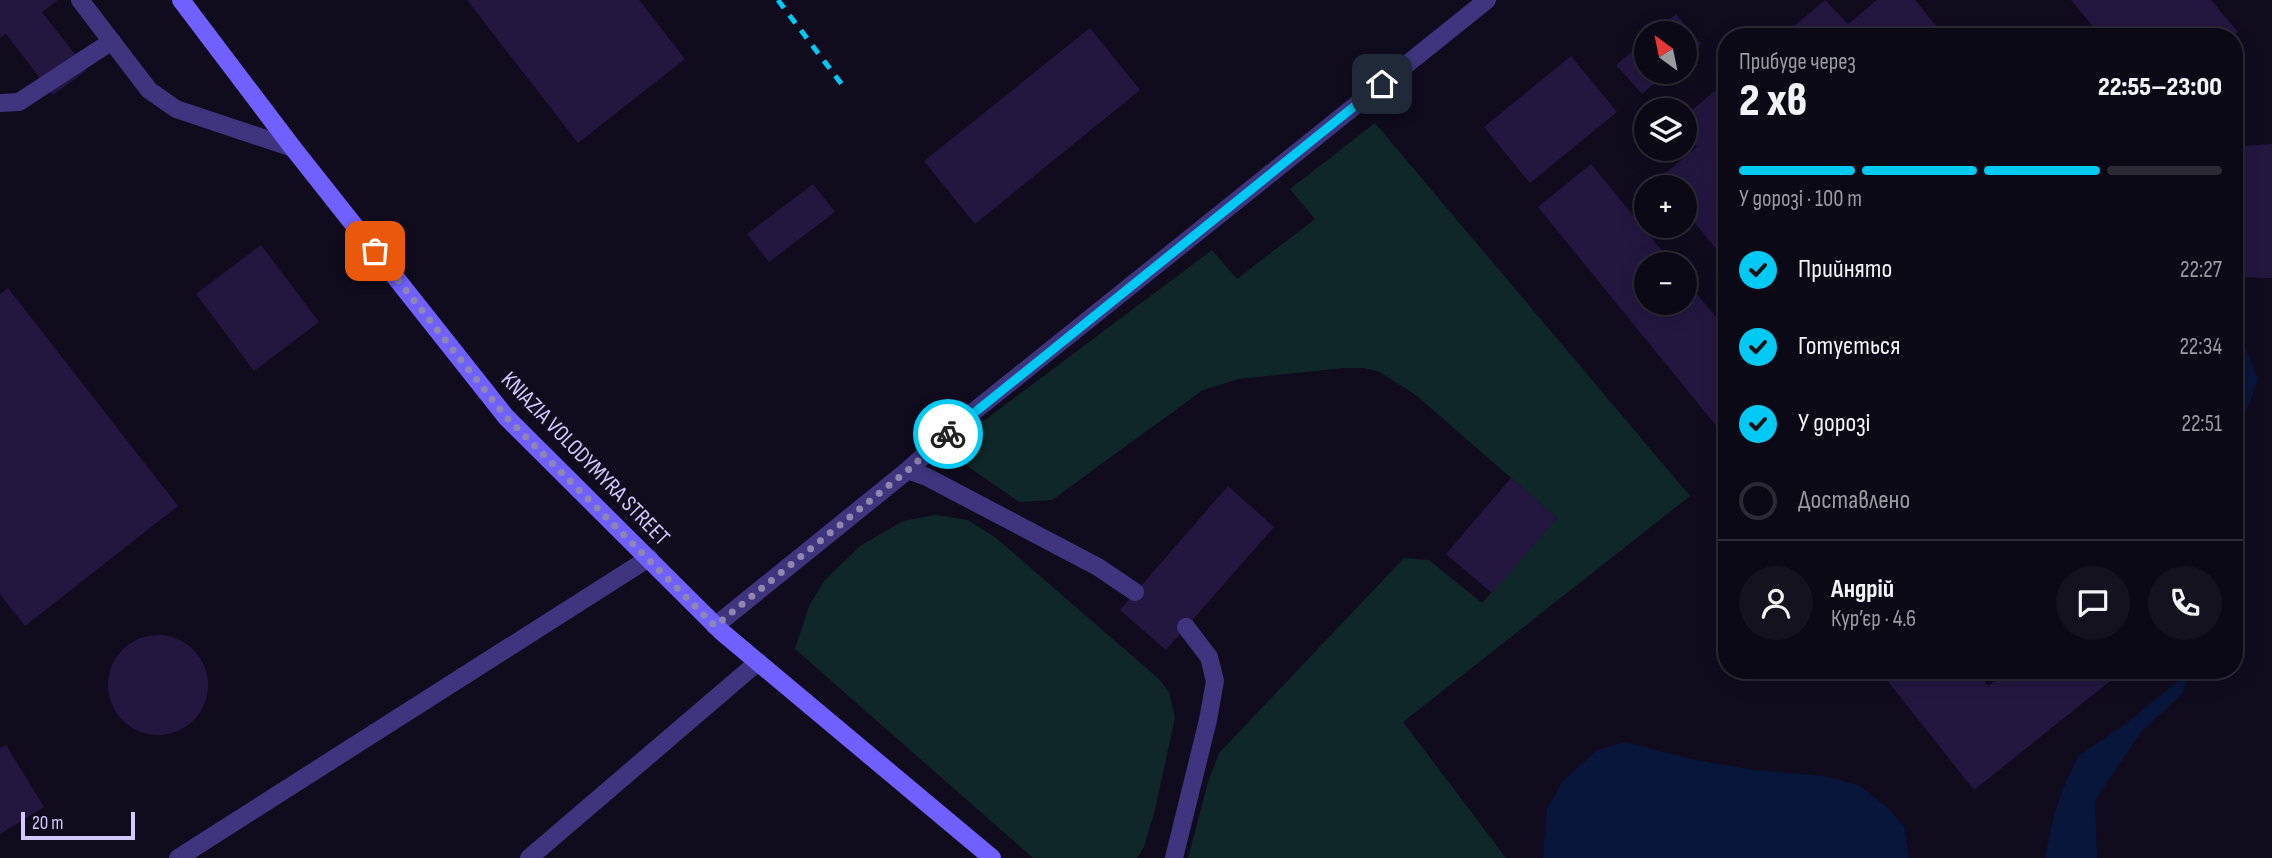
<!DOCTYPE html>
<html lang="uk">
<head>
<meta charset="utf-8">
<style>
  body { margin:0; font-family:"Sofia Sans Condensed",sans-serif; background:#15121f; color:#f1f3f6; height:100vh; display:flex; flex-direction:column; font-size:26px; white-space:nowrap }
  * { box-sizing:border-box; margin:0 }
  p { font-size:23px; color:#9a9aa1 }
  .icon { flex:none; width:38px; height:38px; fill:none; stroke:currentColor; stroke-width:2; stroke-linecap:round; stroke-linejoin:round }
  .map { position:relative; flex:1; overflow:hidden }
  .details { position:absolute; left:1718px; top:28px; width:525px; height:651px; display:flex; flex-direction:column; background:#0c0916; border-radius:28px; box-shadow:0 4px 18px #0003,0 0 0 2px #2c2a35 }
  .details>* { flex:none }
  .needle { width:46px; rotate:327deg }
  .fabs { position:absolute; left:1634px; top:21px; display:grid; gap:14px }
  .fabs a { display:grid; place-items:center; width:63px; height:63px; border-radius:50%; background:#0c0916; box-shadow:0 4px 18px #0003,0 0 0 2px #2c2a35; font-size:35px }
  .scale { position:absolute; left:21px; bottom:18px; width:114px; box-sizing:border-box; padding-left:7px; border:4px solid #d3c9ff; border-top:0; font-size:19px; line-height:24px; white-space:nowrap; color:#d3c9ff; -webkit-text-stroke:5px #100c1e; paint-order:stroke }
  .pin { position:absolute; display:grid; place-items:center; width:60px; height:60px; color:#fff; margin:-30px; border-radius:14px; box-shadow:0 4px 10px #0006 }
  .courier { position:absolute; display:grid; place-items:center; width:70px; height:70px; margin:-35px; border:5px solid #00c9f4; border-radius:50%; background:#fff; color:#222; box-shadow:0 2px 9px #0007 }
  .overview em { font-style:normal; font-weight:800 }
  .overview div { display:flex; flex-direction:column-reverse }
  .overview { display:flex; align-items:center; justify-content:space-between; height:119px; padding:0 21px }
  h1 { font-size:46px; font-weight:800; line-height:52px }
  .bar { display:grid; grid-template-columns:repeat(4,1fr); gap:10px 7px; align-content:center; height:84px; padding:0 21px }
  .bar i { height:9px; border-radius:5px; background:#2c2a35 }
  .bar .active { background:#00c9f4 }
  .bar p { grid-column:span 4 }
  .line { display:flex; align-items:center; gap:18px; padding:0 21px; border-top:2px solid #2c2a35 }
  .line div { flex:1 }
  .round { display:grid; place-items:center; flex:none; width:74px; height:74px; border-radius:37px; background:#15121f }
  ol { padding:0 21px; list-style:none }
  li { display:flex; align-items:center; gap:21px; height:77px }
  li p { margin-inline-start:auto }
  li .icon { padding:7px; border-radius:50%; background:#00c9f4; color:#111; stroke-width:4 }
  li:last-child { color:#9a9aa1 }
  li i { width:38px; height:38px; border:4px solid #2c2a35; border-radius:50% }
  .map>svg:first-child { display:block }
</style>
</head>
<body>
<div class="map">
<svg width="2272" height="858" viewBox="0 0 2272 858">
  <rect width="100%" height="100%" fill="#100c1e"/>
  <path fill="#0f2728" d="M1375,123L1690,496L1403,722L1506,858H1188L1208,782L1219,753L1404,558L1429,560L1482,603L1557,518L1417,396L1378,371L1363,368H1343L1239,379L1203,390L1052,500L1019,502L967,466L959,453L965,435L1212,250L1237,279L1315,219L1290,189Z
    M936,515L968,520L996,538L1159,679L1169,692L1175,717L1155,810L1144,847L1137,858H1033L795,649L809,606L824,581L860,546L903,521Z"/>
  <path fill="#08163b" d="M2235,342L2245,347L2258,379L2235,443Z
    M2190,671L2182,694L2141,732L2095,800L2097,858H2045L2054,815L2063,789L2078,756L2127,723Z
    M1625,742L1695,760L1755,770L1823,776L1858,785L1887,807L1904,826L1909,858H1543L1547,809L1562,782L1597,750Z"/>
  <path fill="#231740" d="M0,0H58L42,12L87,70L53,95L6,34L0,38Z
    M467,0H639L685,59L578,143Z
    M1825,0L1848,24L1877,0H1915L1945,37H1781Z
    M2071,0H2211L2238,32L2232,37H2102Z
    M1676,14L1701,44L1685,57V33H1653Z
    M1090,28L1140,90L975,224L924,161Z
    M1647,39V72H1668L1642,94L1616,65Z
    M1571,56L1617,112L1530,183L1484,127Z
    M1727,81V262L1685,211V187H1665L1658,179L1697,147L1685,133V116Z
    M2272,144V278L2235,277V202L2242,146Z
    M1591,164L1673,264H1647V303H1685V279L1727,331V439L1538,207Z
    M813,184L835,212L769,262L747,234Z
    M261,245L319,322L254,371L196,294Z
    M8,288L178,506L25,626L0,594V294Z
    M1511,478L1557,518L1492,593L1446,554Z
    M1228,486L1274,527L1166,650L1120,610Z
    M108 685a50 50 0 1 1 100 0a50 50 0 1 1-100 0Z
    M1879,670H1975L1988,686L2008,670H2124L1974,790Z
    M6,745L44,807L0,834V748Z"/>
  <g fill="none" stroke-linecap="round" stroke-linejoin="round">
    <path stroke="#3e357e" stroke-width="18" d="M80,0L149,90L176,109L293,148
      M0,103L19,102L112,41
      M908,470L927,477L1098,567L1135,592
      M715,626L908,470L962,421L1487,0
      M178,858L649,558
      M529,858L758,662
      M1174,858L1208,720L1215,681L1209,657L1186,627"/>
    <path stroke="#7060ff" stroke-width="18" d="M181,0L293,148L506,417L722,632L992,858"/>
    <path stroke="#00c9f4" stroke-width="5" stroke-dasharray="10 9" stroke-linecap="butt" d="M778,0L846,90"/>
  </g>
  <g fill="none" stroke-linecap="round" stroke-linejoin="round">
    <path stroke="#8f87b0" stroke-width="7" stroke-dasharray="0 12.6" d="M375,251L506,417L715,626L908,470L948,434"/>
    <path stroke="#00c9f4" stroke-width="9" d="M948,434L1382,84"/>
  </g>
  <g text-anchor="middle" stroke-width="7" stroke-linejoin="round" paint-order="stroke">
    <g font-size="23" fill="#d3c9ff" stroke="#100c1e">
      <text transform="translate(586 458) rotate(46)" y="8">KNIAZIA VOLODYMYRA STREET</text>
    </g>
  </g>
</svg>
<div class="fabs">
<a><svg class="needle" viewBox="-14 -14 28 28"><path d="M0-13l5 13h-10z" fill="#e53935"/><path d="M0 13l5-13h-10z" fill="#9a9aa1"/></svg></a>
<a><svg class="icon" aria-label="layers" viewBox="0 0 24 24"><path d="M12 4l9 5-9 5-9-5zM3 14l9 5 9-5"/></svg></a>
<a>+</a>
<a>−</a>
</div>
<div class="scale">20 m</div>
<div class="pin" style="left:375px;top:251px;background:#ea580c"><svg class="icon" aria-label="bag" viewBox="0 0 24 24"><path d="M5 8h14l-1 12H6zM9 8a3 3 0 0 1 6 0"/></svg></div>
<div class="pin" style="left:1382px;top:84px;background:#1f2937"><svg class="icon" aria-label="home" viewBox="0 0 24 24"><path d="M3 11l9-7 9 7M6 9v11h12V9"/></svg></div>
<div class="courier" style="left:948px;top:434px"><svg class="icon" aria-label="bike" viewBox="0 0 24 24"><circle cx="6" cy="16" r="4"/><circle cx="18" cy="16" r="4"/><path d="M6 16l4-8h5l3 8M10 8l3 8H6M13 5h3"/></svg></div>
<section class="details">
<div class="overview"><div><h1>2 хв</h1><p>Прибуде через</p></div><em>22:55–23:00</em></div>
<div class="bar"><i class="active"></i><i class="active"></i><i class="active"></i><i></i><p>У дорозі · 100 m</p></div>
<ol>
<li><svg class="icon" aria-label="check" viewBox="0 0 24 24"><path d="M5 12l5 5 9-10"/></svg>Прийнято<p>22:27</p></li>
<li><svg class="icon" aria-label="check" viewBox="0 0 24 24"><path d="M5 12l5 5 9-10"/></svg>Готується<p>22:34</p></li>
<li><svg class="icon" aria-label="check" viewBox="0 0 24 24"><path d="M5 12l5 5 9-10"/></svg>У дорозі<p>22:51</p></li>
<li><i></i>Доставлено</li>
</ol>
<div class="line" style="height:126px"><a class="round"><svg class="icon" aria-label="person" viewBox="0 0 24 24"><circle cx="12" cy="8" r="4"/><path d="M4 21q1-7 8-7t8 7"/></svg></a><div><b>Андрій</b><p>Кур’єр · 4.6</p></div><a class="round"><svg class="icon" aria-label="chat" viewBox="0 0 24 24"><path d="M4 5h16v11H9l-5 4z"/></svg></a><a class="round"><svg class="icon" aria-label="phone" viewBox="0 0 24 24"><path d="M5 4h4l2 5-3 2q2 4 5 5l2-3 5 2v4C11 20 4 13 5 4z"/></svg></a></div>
</section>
</div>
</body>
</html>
